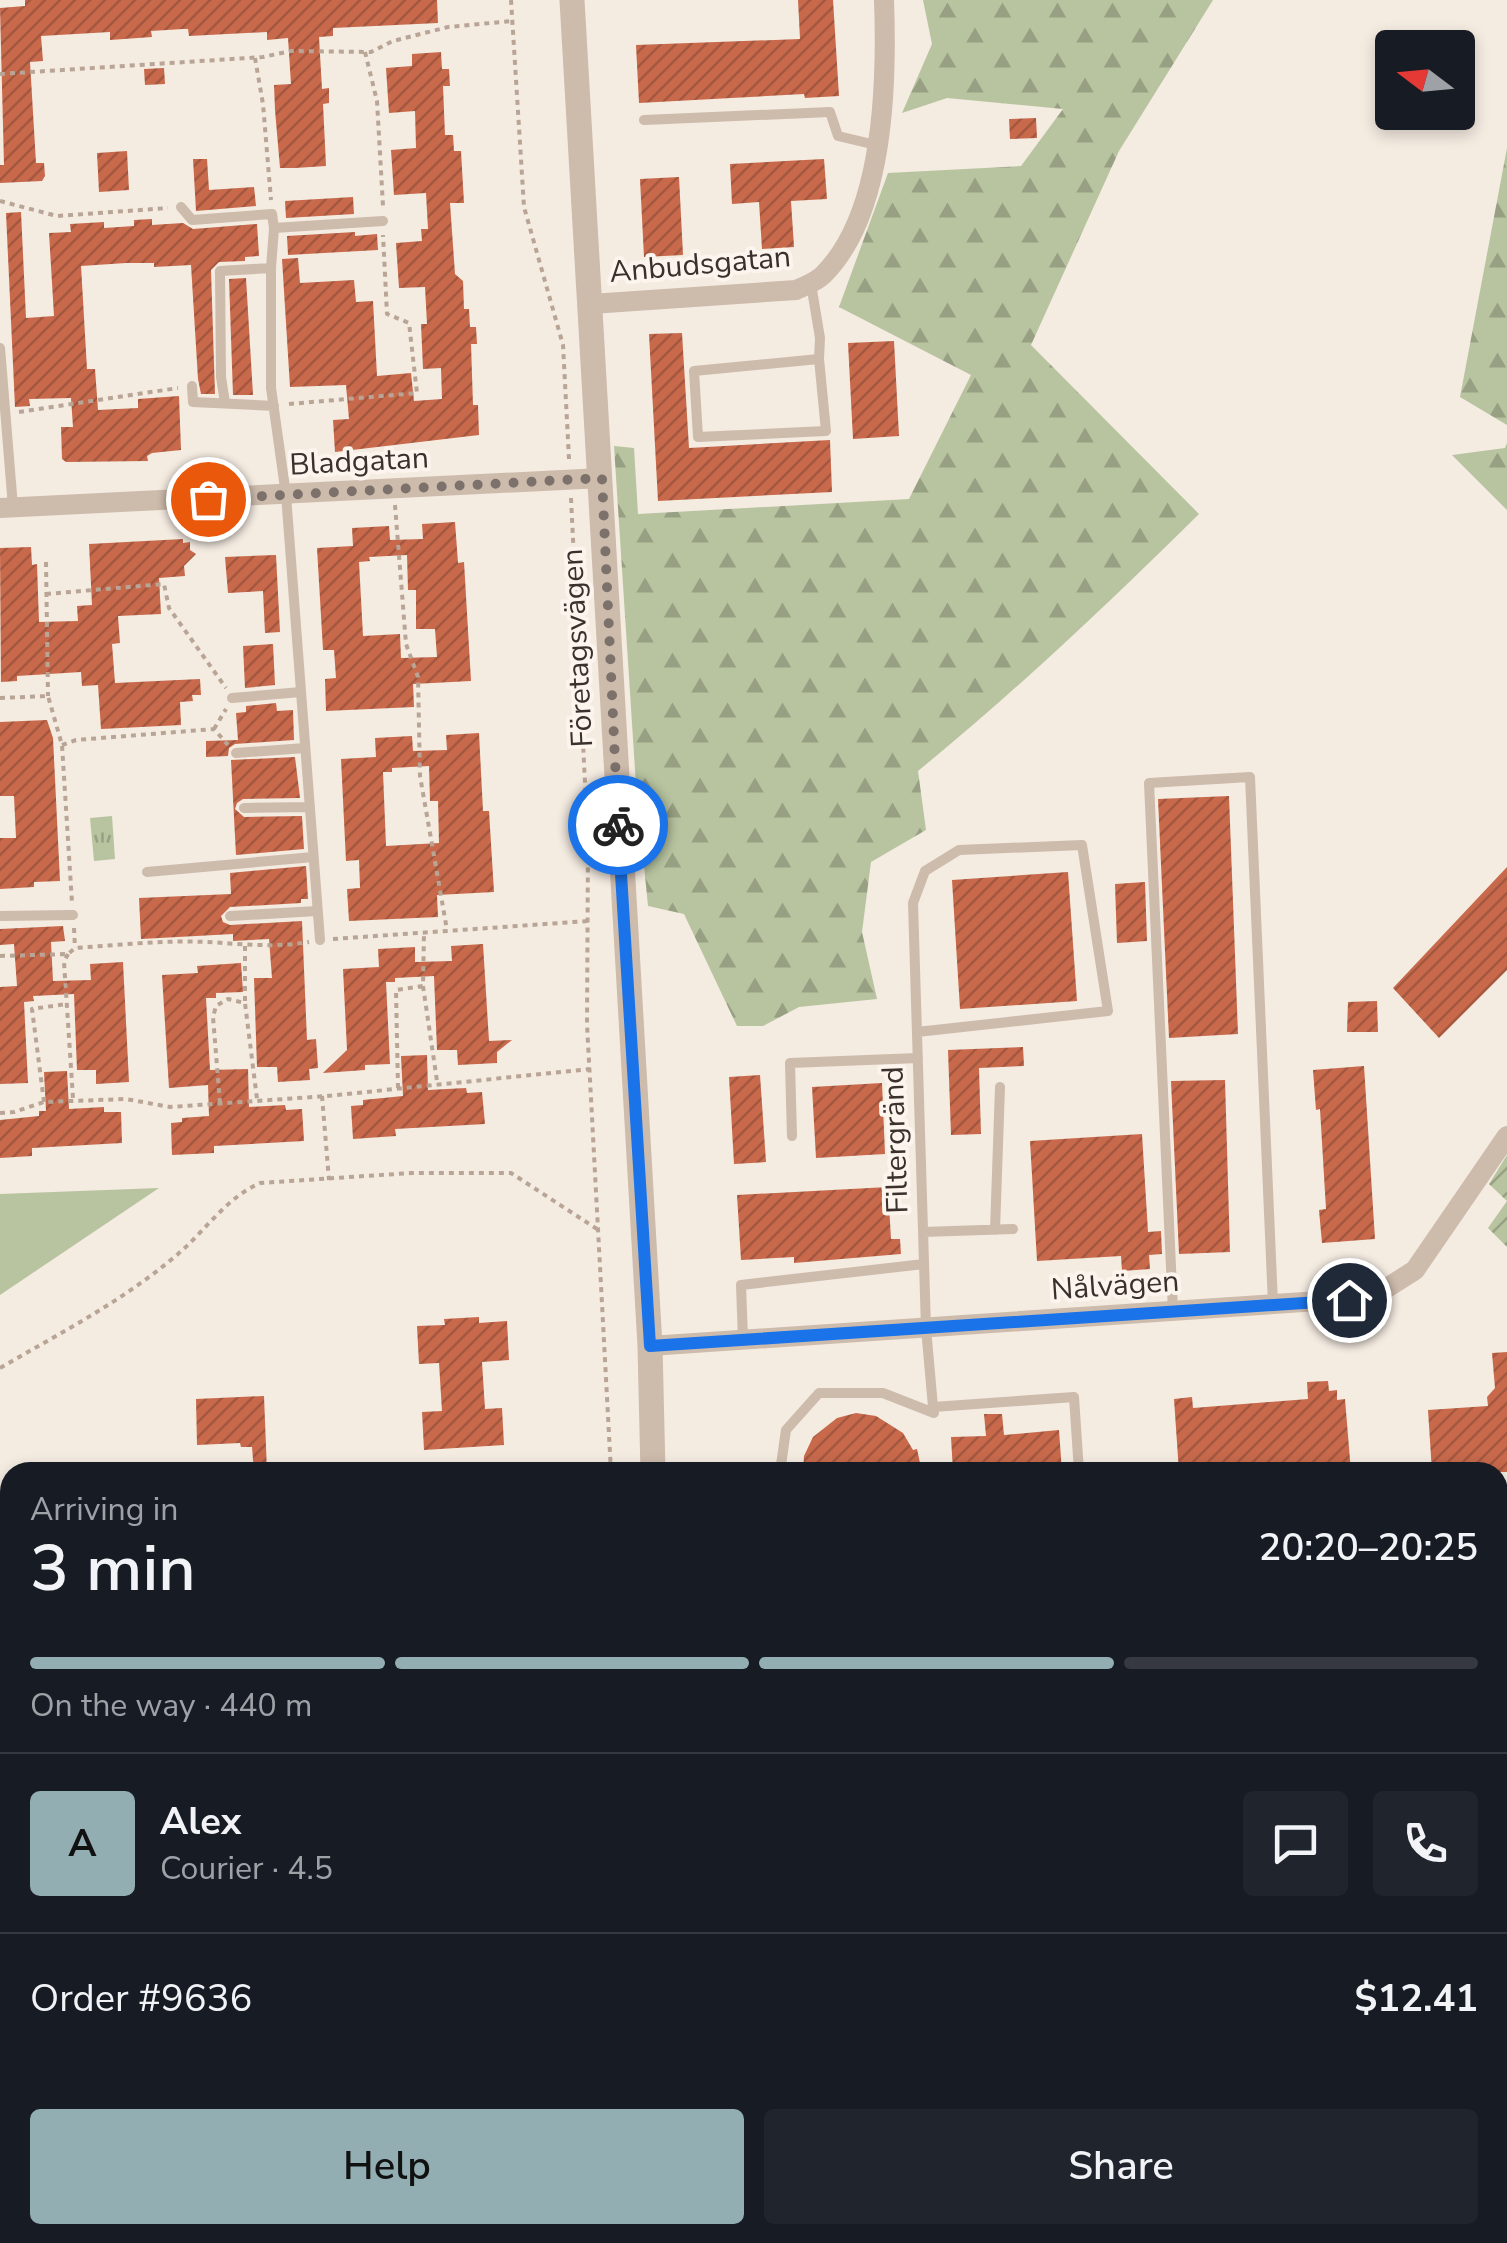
<!DOCTYPE html>
<html lang="en">
<head>
<meta charset="utf-8">
<style>
  body { margin:0; font-family:"Nunito Sans",sans-serif; background:#20242c; color:#f1f3f6; height:100vh; display:flex; flex-direction:column; font-size:38px; white-space:nowrap }
  * { box-sizing:border-box; margin:0 }
  p { font-size:32px; color:#9ea1a6 }
  .icon { flex:none; width:55px; height:55px; fill:none; stroke:currentColor; stroke-width:2; stroke-linecap:round; stroke-linejoin:round }
  .map { position:relative; flex:1; overflow:hidden }
  .details { position:absolute; left:0px; top:1462px; width:1508px; height:782px; display:flex; flex-direction:column; background:#171b24; border-radius:30px 30px 0 0; box-shadow:0 5px 15px #0003 }
  .details>* { flex:none }
  .needle { width:65px; rotate:286deg }
  .tools { position:absolute; left:1375px; top:30px; display:grid; gap:20px }
  .tools a { display:grid; place-items:center; width:100px; height:100px; border-radius:10px; background:#171b24; box-shadow:0 5px 15px #0003; font-size:50px }
  .pin { position:absolute; display:grid; place-items:center; width:85px; height:85px; color:#fff; margin:-42px; border:5px solid #fff; border-radius:50%; box-shadow:0 2px 10px #0007 }
  .courier { position:absolute; display:grid; place-items:center; width:100px; height:100px; margin:-50px; border:8px solid #1a73e8; border-radius:50%; background:#fff; color:#222; box-shadow:0 2px 12px #0007 }
  .headline em { font-style:normal; font-weight:600 }
  .headline div { display:flex; flex-direction:column-reverse }
  .headline { display:flex; align-items:center; justify-content:space-between; height:170px; padding:0 30px }
  h1 { font-size:65px; font-weight:600; line-height:75px }
  .bar { display:grid; grid-template-columns:repeat(4,1fr); gap:15px 10px; align-content:center; height:120px; padding:0 30px }
  .bar i { height:12px; border-radius:8px; background:#363941 }
  .bar .on { background:#92aeb2 }
  .bar p { grid-column:span 4 }
  .line { display:flex; align-items:center; gap:25px; padding:0 30px; border-top:2px solid #363941 }
  .line div { flex:1 }
  .round { display:grid; place-items:center; flex:none; width:105px; height:105px; border-radius:10px; background:#20242c }
  .button { display:flex; gap:20px; margin-top:auto; padding:20px 30px }
  .button a { flex:1; height:115px; border-radius:10px; background:#92aeb2; color:#111; font-size:40px; font-weight:600; line-height:115px; text-align:center }
  .button a+a { background:#20242c; color:#f1f3f6 }
  .map>svg:first-child { display:block }
</style>
</head>
<body>
<div class="map">
<svg width="1507" height="2243" viewBox="0 0 1507 2243">
  <defs>
    <pattern id="forest-firs" width="22" height="20" patternUnits="userSpaceOnUse" patternTransform="scale(2.5)"><rect width="22" height="20" fill="#b8c4a0"/><path d="M5 1l3.5 6h-7zM16 11l3.5 6h-7z" fill="#97a083"/></pattern>
    <pattern id="park-tufts" width="24" height="20" patternUnits="userSpaceOnUse" patternTransform="scale(2.5)"><rect width="24" height="20" fill="#b8c4a0"/><path d="M3 7l-1-3M5 7V3M7 7l1-3M15 17l-1-3M17 17v-4M19 17l1-3" fill="none" stroke="#97a083"/></pattern>
    <pattern id="garden-furrows" width="10" height="10" patternUnits="userSpaceOnUse" patternTransform="scale(2.5)"><rect width="10" height="10" fill="#b8c4a0"/><path d="M-1 1l2-2M0 10L10 0M9 11l2-2" fill="none" stroke="#97a083"/></pattern>
    <pattern id="building-hatch" width="6" height="6" patternUnits="userSpaceOnUse" patternTransform="scale(2.5)"><rect width="6" height="6" fill="#c8694b"/><path d="M-1 1l2-2M0 6l6-6M5 7l2-2" fill="none" stroke="#a4573f"/></pattern>
  </defs>
  <rect width="100%" height="100%" fill="#f4ebe1"/>
  <path fill="#b8c4a0" d="M159,1188L0,1295V1194Z"/>
  <path fill="url(#forest-firs)" d="M923,0H1213L1119,151L1031,345L1199,514C1108,604 1017,690 918,771L926,830L871,862L862,932L877,999L799,1007L763,1026H737L684,914L648,906L636,785L614,446L634,448L638,514L909,499L971,375L839,307L888,173L1021,166L1063,109L947,98L902,113L932,44Z
    M1507,148V425L1460,397Z
    M1507,443V510L1452,455L1505,448Z"/>
  <path fill="url(#park-tufts)" d="M112,816L115,859L94,861L90,818Z"/>
  <path fill="url(#garden-furrows)" d="M1507,1155V1247L1488,1228L1507,1201L1489,1184Z"/>
  <path fill="url(#building-hatch)" fill-rule="evenodd" d="M25,0H437L438,23L333,28V36L319,37L322,89L329,88V103L323,104L326,166L295,168H280L275,110L274,85L291,84L288,38L267,40V32L189,36L188,29H183L151,31L152,37L110,40V32L41,36L43,61L30,62L36,163H44L45,176L42,181L0,183V165H4L0,8L25,6Z
    M798,0H833L839,96L805,98L804,94L639,103L636,45L800,39Z
    M441,52L442,69H449L450,86H443L445,135H453L454,151H461L464,203H450L455,274L463,281L464,309H469L470,327H476L477,344H471L473,405H478L479,435L335,452L333,420L349,419L346,385L290,387L282,259L298,258L300,283L354,280L356,302L373,301L377,376L411,373L414,401L442,399L441,368L423,369L421,324H427L425,287L399,288L396,243L422,241L421,229H428L426,193L394,195L391,150L416,148L415,111L389,113L386,68L412,66V54Z
    M164,68L165,84L145,85L144,69Z
    M1036,118L1037,138L1010,139L1009,119Z
    M127,151L129,190L99,192L97,153Z
    M193,159H207L209,190L254,187L256,206L196,211Z
    M824,159L827,199L791,201L794,247L762,249L759,202L732,204L730,164Z
    M679,177L683,255L644,257L640,179Z
    M353,197L354,214L286,218L285,201Z
    M21,212L26,318L54,316L49,233L71,232L70,224L104,222V228L134,226V220L152,219V225L183,223L193,229L257,224L259,256L245,257V261L219,262L211,270L215,394H201L198,379L191,265L154,267V263H126L81,266L87,369H95L98,410L138,408V399L179,396L181,450L152,453L147,456L148,461L66,462L62,459L61,427H73L71,398L29,399L30,406L15,407L6,213Z
    M355,232V236L377,234L378,250L288,255L287,236Z
    M246,278L253,395H233L229,279Z
    M682,333L689,448L830,440L832,492L658,501L649,334Z
    M894,341L899,436L853,439L848,343Z
    M455,522L458,563L464,562L471,681L413,684L414,707L326,711L325,679L336,678L334,650H323L317,548L353,546L352,528L389,526L390,540L423,539L422,524ZM407,555L408,590H416V629H435L437,657L401,658L400,634L363,636L359,562L370,561L369,557Z
    M183,539V543L190,542V550L196,554L184,566L185,576L159,578L161,614L118,616L120,643L112,644L115,683L200,679L201,695H192L193,701L180,702L181,725L101,729L98,685L82,686L81,672L17,676V681L1,682L0,548L31,547L32,565L37,564L39,622L78,621L77,606L92,605L89,544Z
    M276,555L280,632L265,633L263,591L228,593L225,557Z
    M273,644L275,685L245,688L243,646Z
    M276,703L277,711L293,710L294,740L235,744L229,748L228,756L206,757V741L238,740L236,713L246,712V706Z
    M47,720L53,738L60,881L34,882V887L0,889V838H16L14,796H0V722Z
    M479,733L483,811H489L494,892L437,895L438,917L349,921L347,889L360,888L359,860L346,861L341,759L376,757L375,738L412,736L413,751L447,750L446,735ZM429,766L430,801H438L439,843L386,846L383,772H392V768Z
    M295,757L300,798L243,799L237,803L235,809L244,817L302,816L304,849L236,855L231,760Z
    M1229,796L1238,1034L1169,1038L1158,799Z
    M306,866L308,899H301V903L230,907L221,916L223,922L230,925L302,921L307,1040L316,1039L318,1068L309,1069L310,1080L278,1082L277,1067H257L254,978H272L269,939L233,941V934L141,939L139,898L231,894L230,873Z
    M1507,867V970L1439,1038L1393,988Z
    M1068,872L1077,1001L960,1009L952,880Z
    M1145,882L1147,941L1117,943L1115,884Z
    M63,926L65,941L51,942L53,981L91,980L90,964L123,962L129,1082L96,1084V1070H77L74,994L33,996L34,1001L24,1002L28,1083L0,1084V987L17,986L14,944L0,945V929Z
    M483,944L489,1041L512,1040L497,1052V1063L458,1065L457,1050H437L434,976L395,978V982H386L390,1064L365,1065V1070L323,1073L347,1050L343,969L379,967L378,949L415,947V962L452,961L451,946Z
    M241,963L243,992L216,993V998H206L210,1070L248,1069L249,1107L285,1105L286,1110L302,1109L304,1141L214,1146V1153L172,1155L171,1123L182,1122V1118L209,1116L208,1085L169,1088L162,975L198,973L197,966Z
    M1377,1001L1378,1032H1347L1348,1002Z
    M1023,1047L1024,1066L979,1068L981,1134L951,1135L948,1050Z
    M427,1055L428,1090L466,1088L467,1093L482,1092L485,1124L395,1129L396,1136L353,1139L351,1106L363,1105V1100L403,1096L401,1056Z
    M1364,1066L1375,1239L1322,1243L1319,1210L1326,1209L1320,1109L1316,1110L1313,1070Z
    M67,1071L69,1109L104,1107V1112H121L122,1143L32,1148V1156L0,1158V1120L39,1116V1111H46L44,1072Z
    M760,1075L766,1162L734,1164L729,1077Z
    M1225,1080L1230,1252L1179,1254L1171,1081Z
    M882,1083L885,1154L816,1158L812,1087Z
    M1142,1134L1148,1232L1161,1231L1162,1254L1149,1255L1150,1269L1122,1271L1121,1256L1037,1261L1030,1141Z
    M888,1187L891,1239H900L901,1254L794,1263V1257L741,1260L737,1195Z
    M479,1317V1323L507,1321L509,1360L482,1362L485,1409L502,1408L504,1445L424,1450L422,1412L442,1411L439,1363L419,1364L417,1326L445,1325L444,1319Z
    M1507,1352V1472H1432L1428,1410L1488,1406L1487,1397L1495,1388L1492,1353Z
    M1328,1381L1329,1391L1337,1390V1400L1345,1399L1351,1472H1179L1174,1399L1192,1397L1193,1408L1308,1399L1307,1382Z
    M264,1396L267,1472H254L252,1447H241L240,1443L197,1445L196,1399Z
    M856,1413L876,1416L903,1433L913,1450L917,1449L922,1472H803L804,1456L813,1437L837,1418Z
    M984,1414H1002L1004,1435L1059,1430L1062,1472H953L951,1437L986,1436Z"/>
  <g fill="none" stroke-linecap="round" stroke-linejoin="round">
    <path stroke="#b9a596" stroke-width="4" stroke-dasharray="5 5" stroke-linecap="butt" d="M511,0L524,207L563,345L569,459
      M365,52L377,101L383,206
      M255,58L263,104L271,200
      M0,74L263,57L291,51L371,52L393,41L448,27L512,21
      M0,201L57,216L168,208
      M289,404L417,393L409,323L387,314L383,235
      M19,412L178,388
      M571,498L588,844L587,1024L611,1472
      M395,505L406,644L418,677L420,776L447,930
      M46,562L48,696
      M46,594L164,584L169,608L226,688
      M0,698L48,696L62,745L72,903
      M214,729L226,709
      M62,745L76,740L214,729L228,745
      M74,928L75,948
      M333,939L588,921
      M245,946V1001
      M68,954L64,962L73,1098
      M0,956L68,954L75,948C119,945 164,940 208,942C241,944 275,948 309,942
      M423,986L437,1081
      M398,1088L396,990L423,986L424,932
      M322,1096L329,1180
      M44,1102L32,1009L66,1004
      M220,1103L213,1017L216,1006L228,999L245,1003L257,1099
      M0,1113L14,1112L44,1102L126,1099L170,1107L327,1096L590,1069
      M0,1368C62,1332 123,1301 178,1254C205,1231 226,1198 260,1183L411,1173H511L597,1229
      M0,1538L10,1537
      M0,1692L10,1691
      M0,1806H10
      M0,1947H10
      M1498,2053L1507,2049
      M0,2158L10,2157
      M729,2238L751,2243
      M63,2243L194,2236L218,2243
      M349,2243L355,2235
      M1011,2243L1043,2235"/>
    <path stroke="#cdbbac" stroke-width="10" d="M644,120L830,112L838,136L876,145
      M181,207L192,220L272,214L274,228
      M271,268L274,228L383,221
      M811,284L820,338L819,359L694,371L698,437L826,431L819,359
      M0,348L13,507
      M192,386L193,402L274,406
      M225,403L221,377L220,271L271,268V388L286,495L320,940
      M232,698L301,692
      M236,753L305,748
      M244,808L310,807
      M147,872L313,857
      M0,916L73,915
      M230,916L317,911
      M917,1032L1108,1011L1082,845L959,850L925,871L913,903L926,1328L933,1407
      M792,1136L790,1063L918,1058
      M995,1230L1000,1087
      M923,1232L1013,1229
      M1173,1311L1149,783L1250,777L1273,1304
      M743,1339L741,1285L924,1264
      M780,1472L786,1430L819,1393H883L934,1413L933,1407L1074,1397L1079,1472
      M1498,1889L1507,1888
      M523,2235L528,2243
      M780,2235L797,2243
      M827,2235L828,2243
      M554,2243L566,2235"/>
    <path stroke="#cdbbac" stroke-width="20" d="M591,304L796,290C805,286 816,282 823,275C885,214 887,82 884,0
      M0,508L602,478
      M650,1346L1349,1299L1382,1291L1415,1270L1507,1136
      M1498,2083L1507,2079
      M268,2243L273,2235
      M1106,2243L1130,2235"/>
    <path stroke="#cdbbac" stroke-width="25" d="M572,0L650,1346L653,1472
      M707,2235L711,2243
      M680,2243L682,2235"/>
  </g>
  <g fill="none" stroke-linecap="round" stroke-linejoin="round">
    <path stroke="#7c716b" stroke-width="10" stroke-dasharray="0 18" d="M208,499L602,478L618,825"/>
    <path stroke="#1a73e8" stroke-width="12" d="M618,825L650,1346L1349,1300"/>
  </g>
  <g text-anchor="middle" stroke-width="8" stroke-linejoin="round" paint-order="stroke">
    <g font-size="30" fill="#3b302b" stroke="#fbf5ee">
      <text transform="translate(700 264) rotate(-5)" y="10">Anbudsgatan</text>
      <text transform="translate(359 461) rotate(-3)" y="10">Bladgatan</text>
      <text transform="translate(577 648) rotate(-93)" y="10">Företagsvägen</text>
      <text transform="translate(895 1140) rotate(-92)" y="10">Filtergränd</text>
      <text transform="translate(1115 1285) rotate(-4)" y="10">Nålvägen</text>
    </g>
  </g>
</svg>
<div class="tools">
<a><svg class="needle" viewBox="-14 -14 28 28"><path d="M0-13l5 13h-10z" fill="#e53935"/><path d="M0 13l5-13h-10z" fill="#9ea1a6"/></svg></a>
</div>
<div class="pin" style="left:208px;top:499px;background:#ea580c"><svg class="icon" aria-label="bag" viewBox="0 0 24 24"><path d="M5 8h14l-1 12H6zM9 8a3 3 0 0 1 6 0"/></svg></div>
<div class="pin" style="left:1349px;top:1300px;background:#1f2937"><svg class="icon" aria-label="home" viewBox="0 0 24 24"><path d="M3 11l9-7 9 7M6 9v11h12V9"/></svg></div>
<div class="courier" style="left:618px;top:825px"><svg class="icon" aria-label="bike" viewBox="0 0 24 24"><circle cx="6" cy="16" r="4"/><circle cx="18" cy="16" r="4"/><path d="M6 16l4-8h5l3 8M10 8l3 8H6M13 5h3"/></svg></div>
<section class="details">
<div class="headline"><div><h1>3 min</h1><p>Arriving in</p></div><em>20:20–20:25</em></div>
<div class="bar"><i class="on"></i><i class="on"></i><i class="on"></i><i></i><p>On the way · 440 m</p></div>
<div class="line" style="height:180px"><b class="round" style="background:#92aeb2;color:#111">A</b><div><b>Alex</b><p>Courier · 4.5</p></div><a class="round"><svg class="icon" aria-label="chat" viewBox="0 0 24 24"><path d="M4 5h16v11H9l-5 4z"/></svg></a><a class="round"><svg class="icon" aria-label="phone" viewBox="0 0 24 24"><path d="M5 4h4l2 5-3 2q2 4 5 5l2-3 5 2v4C11 20 4 13 5 4z"/></svg></a></div>
<div class="line" style="height:130px"><div>Order #9636</div><b>$12.41</b></div>
<div class="button"><a>Help</a><a>Share</a></div>
</section>
</div>
</body>
</html>
